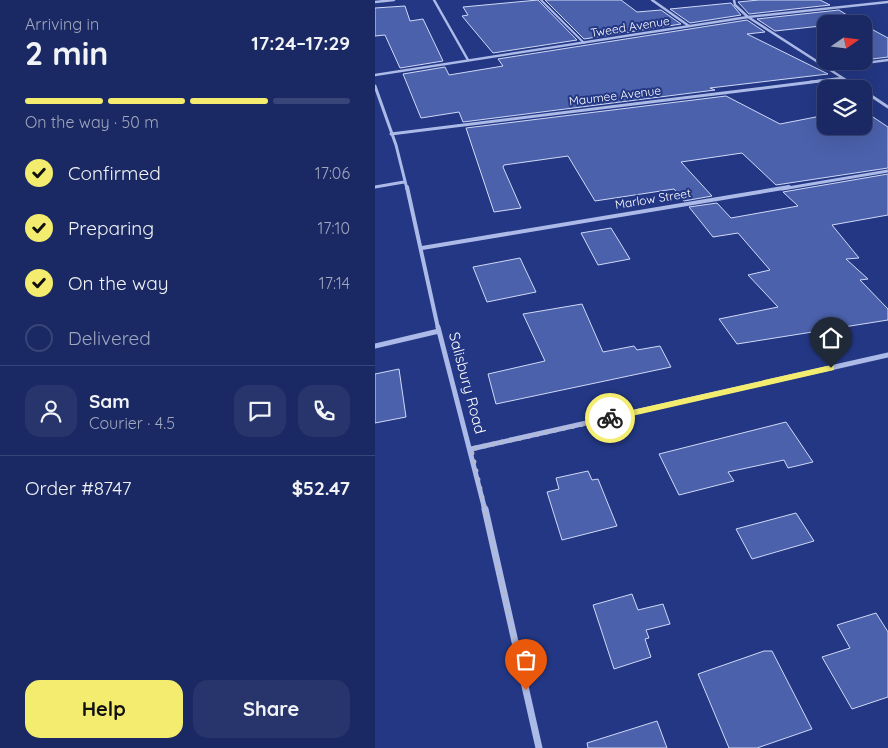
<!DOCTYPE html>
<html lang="en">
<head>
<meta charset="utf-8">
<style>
  body { margin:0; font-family:Quicksand,sans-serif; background:#27356c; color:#f1f3f6; height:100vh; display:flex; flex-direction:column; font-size:19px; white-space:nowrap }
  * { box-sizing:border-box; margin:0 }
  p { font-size:16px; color:#9fa6be }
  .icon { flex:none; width:28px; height:28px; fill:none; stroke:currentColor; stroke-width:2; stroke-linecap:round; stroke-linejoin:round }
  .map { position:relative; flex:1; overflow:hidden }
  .panel { display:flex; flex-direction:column; background:#1a2963; width:375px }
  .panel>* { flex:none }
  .needle { width:32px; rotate:76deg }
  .controls { position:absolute; left:442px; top:15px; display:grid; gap:10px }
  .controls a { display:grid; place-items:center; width:55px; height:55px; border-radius:10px; background:#1a2963; box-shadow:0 5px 20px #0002,0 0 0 1px #384578; font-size:25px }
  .pin { position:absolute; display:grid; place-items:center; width:42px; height:42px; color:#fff; margin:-51px -21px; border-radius:50% 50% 50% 0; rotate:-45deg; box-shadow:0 0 5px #0007 }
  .pin .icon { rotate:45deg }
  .courier { position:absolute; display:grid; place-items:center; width:50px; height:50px; margin:-25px; border:4px solid #f3ec6f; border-radius:50%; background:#fff; color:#222; box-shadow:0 1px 6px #0007 }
  .overview em { font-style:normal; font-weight:800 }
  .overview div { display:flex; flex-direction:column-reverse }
  .overview { display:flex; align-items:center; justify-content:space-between; height:85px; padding:0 25px }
  h1 { font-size:32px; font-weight:800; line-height:38px }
  .bar { display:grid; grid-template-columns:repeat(4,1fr); gap:8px 5px; align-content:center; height:60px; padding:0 25px }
  .bar i { height:6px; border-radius:4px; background:#384578 }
  .bar .on { background:#f3ec6f }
  .bar p { grid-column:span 4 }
  .line { display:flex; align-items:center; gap:12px; padding:0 25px; border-top:1px solid #384578 }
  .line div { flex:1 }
  .round { display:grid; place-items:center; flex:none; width:52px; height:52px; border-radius:15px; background:#27356c }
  ol { padding:0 25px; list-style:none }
  li { display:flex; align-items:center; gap:15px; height:55px }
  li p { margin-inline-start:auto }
  li .icon { padding:5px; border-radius:50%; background:#f3ec6f; color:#111; stroke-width:4 }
  li:last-child { color:#9fa6be }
  li i { width:28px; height:28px; border:2px solid #384578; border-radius:50% }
  .cta { display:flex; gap:10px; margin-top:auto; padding:10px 25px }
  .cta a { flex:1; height:58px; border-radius:15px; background:#f3ec6f; color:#111; font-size:20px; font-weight:800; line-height:58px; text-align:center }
  .cta a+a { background:#27356c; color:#f1f3f6 }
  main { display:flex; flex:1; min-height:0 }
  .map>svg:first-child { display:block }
</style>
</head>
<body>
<main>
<section class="panel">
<div class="overview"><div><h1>2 min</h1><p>Arriving in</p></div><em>17:24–17:29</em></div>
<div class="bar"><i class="on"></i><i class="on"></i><i class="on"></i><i></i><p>On the way · 50 m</p></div>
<ol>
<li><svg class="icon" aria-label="check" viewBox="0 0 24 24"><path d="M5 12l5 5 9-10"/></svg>Confirmed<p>17:06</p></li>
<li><svg class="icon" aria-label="check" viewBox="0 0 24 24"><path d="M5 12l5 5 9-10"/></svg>Preparing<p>17:10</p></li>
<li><svg class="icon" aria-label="check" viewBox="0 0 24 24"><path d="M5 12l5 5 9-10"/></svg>On the way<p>17:14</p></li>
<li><i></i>Delivered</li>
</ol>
<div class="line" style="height:90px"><a class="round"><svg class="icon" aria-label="person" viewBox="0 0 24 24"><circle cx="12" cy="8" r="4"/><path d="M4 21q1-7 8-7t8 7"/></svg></a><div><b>Sam</b><p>Courier · 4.5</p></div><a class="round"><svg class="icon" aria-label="chat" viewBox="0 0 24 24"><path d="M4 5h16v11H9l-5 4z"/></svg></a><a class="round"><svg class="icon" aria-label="phone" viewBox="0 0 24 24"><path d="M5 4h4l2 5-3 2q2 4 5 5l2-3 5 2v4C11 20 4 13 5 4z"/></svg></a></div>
<div class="line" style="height:65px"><div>Order #8747</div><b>$52.47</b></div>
<div class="cta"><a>Help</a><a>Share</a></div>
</section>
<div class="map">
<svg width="513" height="748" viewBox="0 0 513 748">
  <rect width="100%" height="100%" fill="#233784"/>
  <path fill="#4b61ac" stroke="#d0d9f6" d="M163,0L202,40L118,53L87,16L93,15L88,7Z
    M170,0H246L262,12L286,10L306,24L209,39Z
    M384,0H445L455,5L374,14L363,2Z
    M356,3L366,15L315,23L295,9Z
    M30,6L35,21L48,19L68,61L25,68L10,35L0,36V8Z
    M464,10L483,22L400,31L382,19Z
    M372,20L390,32L372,34L453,74L335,88L340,90L88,122L84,112L46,118L28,74L70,67L74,75L128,66L123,59Z
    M489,25L513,38V57L489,60Z
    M351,96L405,124L451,115V126H489V111L513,127V168L401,185L367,153L306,162L337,196L309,201L299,189L220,201L193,156L129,165L128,167L146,208L119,212L91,128Z
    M513,174V215L457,225L484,258L471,259L493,279L485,280L513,309V320L362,344L344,319L403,307L373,275L395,270L363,233L338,237L314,207L342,203L356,218L423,206L408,192Z
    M236,228L255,259L223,265L206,233Z
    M145,258L161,292L112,302L98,267Z
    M207,304L228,352L259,346L262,350L285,346L296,367L121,404L113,374L170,361L148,314Z
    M24,369L31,417L0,423V374Z
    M411,422L438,462L413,468L409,460L353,472L359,481L304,495L284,454Z
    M213,471L217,480L223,479L242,526L187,540L172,492L184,489L181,478Z
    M421,513L439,541L377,559L361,529Z
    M257,594L263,610L288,604L295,624L271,630L274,638L270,639L276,657L239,669L218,605Z
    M501,613L513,632V697L477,709L447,657L475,648L462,625Z
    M389,651H397L437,729L382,748H354L323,674Z
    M282,721L292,748H213L212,743Z"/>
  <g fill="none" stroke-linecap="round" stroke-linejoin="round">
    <path stroke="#acbae8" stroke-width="2" d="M166,0L209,43"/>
    <path stroke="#acbae8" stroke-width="2.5" d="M59,0L93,60
      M277,0L314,26
      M359,0L360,5L373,17L474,82
      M0,2L19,0
      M452,68L513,60
      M0,75L373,17L513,2
      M435,82L467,78"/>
    <path stroke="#acbae8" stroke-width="3" d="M472,81L485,89
      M0,86L21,145L32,189
      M489,91L513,107
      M16,134L445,81
      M0,187L29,182
      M407,189L513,171"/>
    <path stroke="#acbae8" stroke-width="4" d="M32,187L63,328
      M47,248L414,187"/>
    <path stroke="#acbae8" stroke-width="5" d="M63,327L110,510
      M0,346L64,331
      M96,449L513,355"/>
    <path stroke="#acbae8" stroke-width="7" d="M110,509L164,748"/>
  </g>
  <path fill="#f3ec6f" d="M456,365L459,366V370L235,421L231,418L235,415Z"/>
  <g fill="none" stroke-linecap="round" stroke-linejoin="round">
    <path stroke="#b2b9d4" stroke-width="5" stroke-dasharray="0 9" d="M151,690L96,449L235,418"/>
  </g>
  <g text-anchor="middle" stroke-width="4" stroke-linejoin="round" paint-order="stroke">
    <g font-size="12" fill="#fff" stroke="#233784">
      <text transform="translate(255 27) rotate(-9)" y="4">Tweed Avenue</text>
      <text transform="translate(240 96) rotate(-7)" y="4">Maumee Avenue</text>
      <text transform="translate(278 199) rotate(-9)" y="4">Marlow Street</text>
    </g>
    <g font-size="15" fill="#fff" stroke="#233784">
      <text transform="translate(92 383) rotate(75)" y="5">Salisbury Road</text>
    </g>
  </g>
</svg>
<div class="controls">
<a><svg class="needle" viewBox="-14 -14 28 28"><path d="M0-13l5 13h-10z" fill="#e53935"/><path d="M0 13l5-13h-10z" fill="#9fa6be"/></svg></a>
<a><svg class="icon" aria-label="layers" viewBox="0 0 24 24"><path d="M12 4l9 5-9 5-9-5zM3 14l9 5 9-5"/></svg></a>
</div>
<div class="pin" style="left:151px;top:690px;background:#ea580c"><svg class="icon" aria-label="bag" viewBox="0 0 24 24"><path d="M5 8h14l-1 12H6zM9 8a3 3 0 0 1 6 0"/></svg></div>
<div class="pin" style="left:456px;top:368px;background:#1f2937"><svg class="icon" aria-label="home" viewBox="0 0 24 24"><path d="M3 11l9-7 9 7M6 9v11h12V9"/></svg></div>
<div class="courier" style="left:235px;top:418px"><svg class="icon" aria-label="bike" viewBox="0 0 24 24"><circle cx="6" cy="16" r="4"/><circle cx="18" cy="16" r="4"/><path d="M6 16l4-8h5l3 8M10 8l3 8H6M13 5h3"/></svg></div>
</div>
</main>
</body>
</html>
